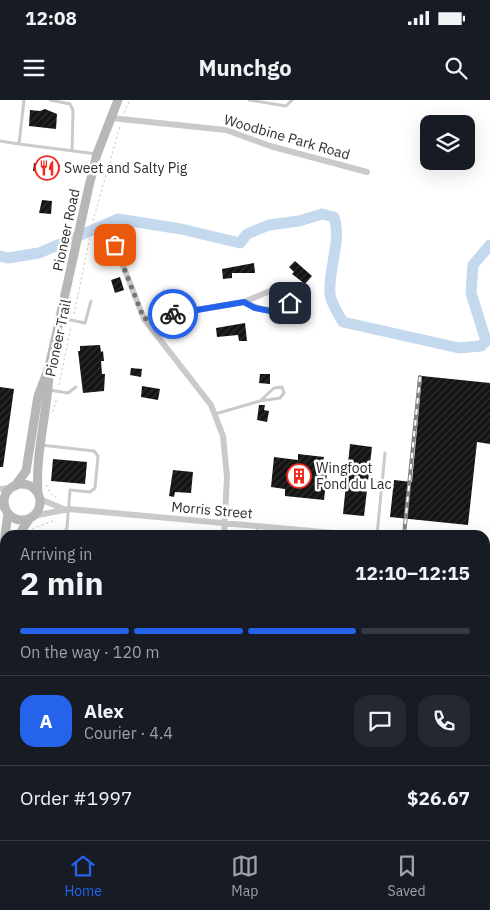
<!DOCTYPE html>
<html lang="en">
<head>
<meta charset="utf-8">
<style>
  body { margin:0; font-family:"IBM Plex Sans",sans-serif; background:#242831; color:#f1f3f6; height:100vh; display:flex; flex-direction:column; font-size:19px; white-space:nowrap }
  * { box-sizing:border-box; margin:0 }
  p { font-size:16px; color:#9ea1a6 }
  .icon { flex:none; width:28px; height:28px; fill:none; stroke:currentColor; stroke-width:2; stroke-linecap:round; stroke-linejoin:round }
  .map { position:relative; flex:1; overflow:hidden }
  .sheet { position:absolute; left:0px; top:430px; width:490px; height:310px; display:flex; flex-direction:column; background:#171b24; border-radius:15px 15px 0 0; box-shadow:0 5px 20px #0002 }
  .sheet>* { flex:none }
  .buttons { position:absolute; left:420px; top:15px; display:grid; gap:10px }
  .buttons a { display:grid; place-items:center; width:55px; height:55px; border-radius:10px; background:#171b24; box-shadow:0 5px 20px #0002; font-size:25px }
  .pin { position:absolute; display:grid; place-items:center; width:42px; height:42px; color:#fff; margin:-21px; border-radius:10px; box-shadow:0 2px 8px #0006 }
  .courier { position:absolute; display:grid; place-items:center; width:50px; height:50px; margin:-25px; border:4px solid #2563eb; border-radius:50%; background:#fff; color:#222; box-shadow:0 1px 6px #0007 }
  .head em { font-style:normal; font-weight:700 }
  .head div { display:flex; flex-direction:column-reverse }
  .head { display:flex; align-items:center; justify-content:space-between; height:85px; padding:0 20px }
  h1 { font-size:32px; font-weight:700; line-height:38px }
  .bar { display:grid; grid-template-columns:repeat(4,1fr); gap:8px 5px; align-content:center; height:60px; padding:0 20px }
  .bar i { height:6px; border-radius:4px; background:#363941 }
  .bar .active { background:#2563eb }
  .bar p { grid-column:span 4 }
  .line { display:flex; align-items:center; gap:12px; padding:0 20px; border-top:1px solid #363941 }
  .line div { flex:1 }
  .round { display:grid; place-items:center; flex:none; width:52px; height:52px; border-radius:15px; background:#242831 }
  .status { display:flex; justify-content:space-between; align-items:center; height:35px; padding:0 25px; background:#171b24; direction:ltr }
  .status svg { height:14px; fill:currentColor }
  header { display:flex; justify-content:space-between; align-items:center; height:65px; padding:0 20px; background:#171b24; font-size:22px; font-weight:700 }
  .dock { display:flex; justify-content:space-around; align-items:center; height:70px; border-top:1px solid #363941; background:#171b24; font-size:14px; color:#9ea1a6 }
  .dock a { display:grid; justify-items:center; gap:2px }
  .dock .active { color:#2563eb }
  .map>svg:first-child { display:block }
</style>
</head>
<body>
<div class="status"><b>12:08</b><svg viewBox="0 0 49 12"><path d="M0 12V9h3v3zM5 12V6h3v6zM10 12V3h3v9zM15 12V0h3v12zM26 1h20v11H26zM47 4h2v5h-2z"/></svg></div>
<header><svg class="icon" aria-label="menu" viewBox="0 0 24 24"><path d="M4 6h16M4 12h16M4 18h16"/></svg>Munchgo<svg class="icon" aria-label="search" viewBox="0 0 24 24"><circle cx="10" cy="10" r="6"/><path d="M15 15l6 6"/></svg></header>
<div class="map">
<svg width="490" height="740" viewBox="0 0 490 740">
  <defs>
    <pattern id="building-hatch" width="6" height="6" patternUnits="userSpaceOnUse" patternTransform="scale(1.25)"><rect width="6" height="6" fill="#141414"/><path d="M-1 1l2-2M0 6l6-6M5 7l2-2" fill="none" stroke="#2e2e2e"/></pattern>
  </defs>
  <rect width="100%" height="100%" fill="#fff"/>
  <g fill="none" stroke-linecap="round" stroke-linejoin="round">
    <path stroke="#c4d8ee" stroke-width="11" d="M0,156L8,158L39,153L118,119L181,129L240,143L247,134L269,125L299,121L322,114L334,117C342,141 328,169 330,194C331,203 338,214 343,222L459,248L481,246L486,241L471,193L473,165L490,145"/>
  </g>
  <path fill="url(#building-hatch)" d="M45,9L57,14L56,29L29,26L30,10L40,11Z
    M49,62L60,65L59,73L33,71L34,63L49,64Z
    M42,100L52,101L51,114L39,113Z
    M295,161L312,176L305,184L292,174L294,172L289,167Z
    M254,163L255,173H232V178L223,179L222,169Z
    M120,177L124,190L115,193L111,180Z
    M245,223L247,241H239L238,235L217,237L216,228Z
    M100,245L101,252L103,251L104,261H101L102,274H105L104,291L83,293L78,251H80V246Z
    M131,268L142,269L141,277L130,275Z
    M260,274H270V284L259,283Z
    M422,276L490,283V344L477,342L468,425L390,417L394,380L412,382Z
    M142,286L160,289L158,300L141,297Z
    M0,287L14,289L3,367H0Z
    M259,305H265L264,310L269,311L267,322L257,320Z
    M350,344L372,347L364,416L343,414Z
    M298,354L324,357L323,364L328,365L324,400L285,396V389L271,387L274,357L298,360Z
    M53,359L87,362L85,384L51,381Z
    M173,370L193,372L191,393L175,392L174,397L169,396Z
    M485,478H490V587H485Z
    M69,735H307L306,740H82L69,738Z"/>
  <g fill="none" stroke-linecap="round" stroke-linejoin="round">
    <path stroke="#cacaca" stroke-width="1" stroke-dasharray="2.5 2.5" stroke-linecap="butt" d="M124,13L130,0
      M74,214L94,117L120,26
      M59,285L71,226
      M53,312L57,297
      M46,385L51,394L56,397L55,399
      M32,429L53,421V418
      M0,567L5,546"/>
    <path stroke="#cacaca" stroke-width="3" d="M24,0L19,44L97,54
      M50,0L70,4L73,10L72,51
      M249,0L286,6L292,0
      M0,41L19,44
      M61,218L85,223L91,201
      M49,290L68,293L76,287
      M215,314L260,301L274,288L282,287L284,293L280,298L260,301
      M41,345L94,351L98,356L95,388L90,392L70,390L67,428L62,435
      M257,435L258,426
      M377,435L385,353
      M485,616L490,617
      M344,740V735"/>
    <path stroke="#cacaca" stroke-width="6" d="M111,18L226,30L270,46L367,72
      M115,145L144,219L211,305L223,336L227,377L224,435
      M144,219L244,202C260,210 275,214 290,203L289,193L279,187L244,202
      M0,389L11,388
      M40,399L66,410
      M0,406L6,410
      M33,416L69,409L356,435
      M485,447H490"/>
    <path stroke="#b7b7b7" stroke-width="9" d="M4 402a18 18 0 1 1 36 0a18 18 0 1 1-36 0Z
      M15,386L26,371L38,296L49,267L89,86L97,54L118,0
      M38,394C35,354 47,315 49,275
      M5,435L8,413
      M19,435L29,419
      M0,463L5,437
      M0,532L5,513"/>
    <path stroke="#949494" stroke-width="11" d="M485,716L490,713
      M427,740L439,735"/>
    <g stroke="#828282" stroke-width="4">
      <path id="rail" d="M404,435L420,277
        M0,621L5,622
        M485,694L490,695"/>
    </g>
    <use href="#rail" stroke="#fff" stroke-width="2" stroke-dasharray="5.5" stroke-linecap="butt"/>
  </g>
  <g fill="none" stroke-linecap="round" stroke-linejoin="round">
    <path stroke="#767676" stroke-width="5" stroke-dasharray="0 9" d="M115,145L144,219L173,214"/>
    <path stroke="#2563eb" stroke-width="6" d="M173,214L244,202L255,208L270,211L282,209L290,203"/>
  </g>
  <defs>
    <g id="restaurant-ring" transform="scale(1.25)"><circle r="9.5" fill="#fff" stroke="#f32c21" stroke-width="1.5"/><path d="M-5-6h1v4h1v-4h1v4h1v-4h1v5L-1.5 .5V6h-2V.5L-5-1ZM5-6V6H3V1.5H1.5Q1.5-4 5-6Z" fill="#f32c21"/></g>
    <g id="building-ring" transform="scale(1.25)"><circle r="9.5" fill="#fff" stroke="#f32c21" stroke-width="1.5"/><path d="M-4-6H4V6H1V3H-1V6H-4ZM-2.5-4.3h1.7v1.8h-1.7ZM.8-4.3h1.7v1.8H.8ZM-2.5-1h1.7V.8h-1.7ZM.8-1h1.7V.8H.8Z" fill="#f32c21"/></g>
  </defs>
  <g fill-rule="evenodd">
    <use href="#restaurant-ring" x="47" y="68"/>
    <use href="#building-ring" x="299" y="376"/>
  </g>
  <g text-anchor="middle" stroke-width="5" stroke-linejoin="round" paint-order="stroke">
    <g font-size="14" fill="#2d2d2d" stroke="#fff">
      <text transform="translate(287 37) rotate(16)" y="5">Woodbine Park Road</text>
      <text transform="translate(66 130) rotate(-78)" y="5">Pioneer Road</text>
      <text transform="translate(58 238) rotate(-78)" y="5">Pioneer Trail</text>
      <text transform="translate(212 410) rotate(5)" y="5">Morris Street</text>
    </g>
    <g font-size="14" fill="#2d2d2d" stroke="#fff" text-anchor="start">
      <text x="64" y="73">Sweet and Salty Pig</text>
      <text x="316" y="373">Wingfoot<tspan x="316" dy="16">Fond du Lac</tspan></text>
    </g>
  </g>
</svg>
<div class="buttons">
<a><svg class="icon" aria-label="layers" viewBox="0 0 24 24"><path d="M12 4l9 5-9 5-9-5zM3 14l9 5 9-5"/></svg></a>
</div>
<div class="pin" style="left:115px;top:145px;background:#ea580c"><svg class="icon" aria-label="bag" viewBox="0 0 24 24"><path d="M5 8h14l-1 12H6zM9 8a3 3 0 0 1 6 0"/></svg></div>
<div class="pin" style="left:290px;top:203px;background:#1f2937"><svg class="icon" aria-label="home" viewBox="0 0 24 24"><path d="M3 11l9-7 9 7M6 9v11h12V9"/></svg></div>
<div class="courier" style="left:173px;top:214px"><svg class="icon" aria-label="bike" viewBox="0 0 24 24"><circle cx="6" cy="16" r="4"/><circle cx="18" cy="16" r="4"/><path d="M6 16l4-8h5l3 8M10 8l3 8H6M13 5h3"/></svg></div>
<section class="sheet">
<div class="head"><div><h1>2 min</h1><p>Arriving in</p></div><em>12:10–12:15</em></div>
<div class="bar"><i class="active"></i><i class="active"></i><i class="active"></i><i></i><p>On the way · 120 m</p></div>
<div class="line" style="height:90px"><b class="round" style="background:#2563eb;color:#fff">A</b><div><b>Alex</b><p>Courier · 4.4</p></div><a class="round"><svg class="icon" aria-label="chat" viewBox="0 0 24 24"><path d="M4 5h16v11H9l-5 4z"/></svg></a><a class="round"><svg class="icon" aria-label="phone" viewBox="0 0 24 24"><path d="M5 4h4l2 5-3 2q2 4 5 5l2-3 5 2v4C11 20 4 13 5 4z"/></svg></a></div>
<div class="line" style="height:65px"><div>Order #1997</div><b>$26.67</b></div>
</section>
</div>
<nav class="dock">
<a class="active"><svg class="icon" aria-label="home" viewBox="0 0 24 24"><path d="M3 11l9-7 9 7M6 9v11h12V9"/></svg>Home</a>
<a><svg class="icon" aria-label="map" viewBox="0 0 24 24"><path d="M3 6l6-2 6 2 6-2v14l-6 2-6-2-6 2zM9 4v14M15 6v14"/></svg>Map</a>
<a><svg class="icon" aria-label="saved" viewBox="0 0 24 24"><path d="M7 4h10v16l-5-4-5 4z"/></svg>Saved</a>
</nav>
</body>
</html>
